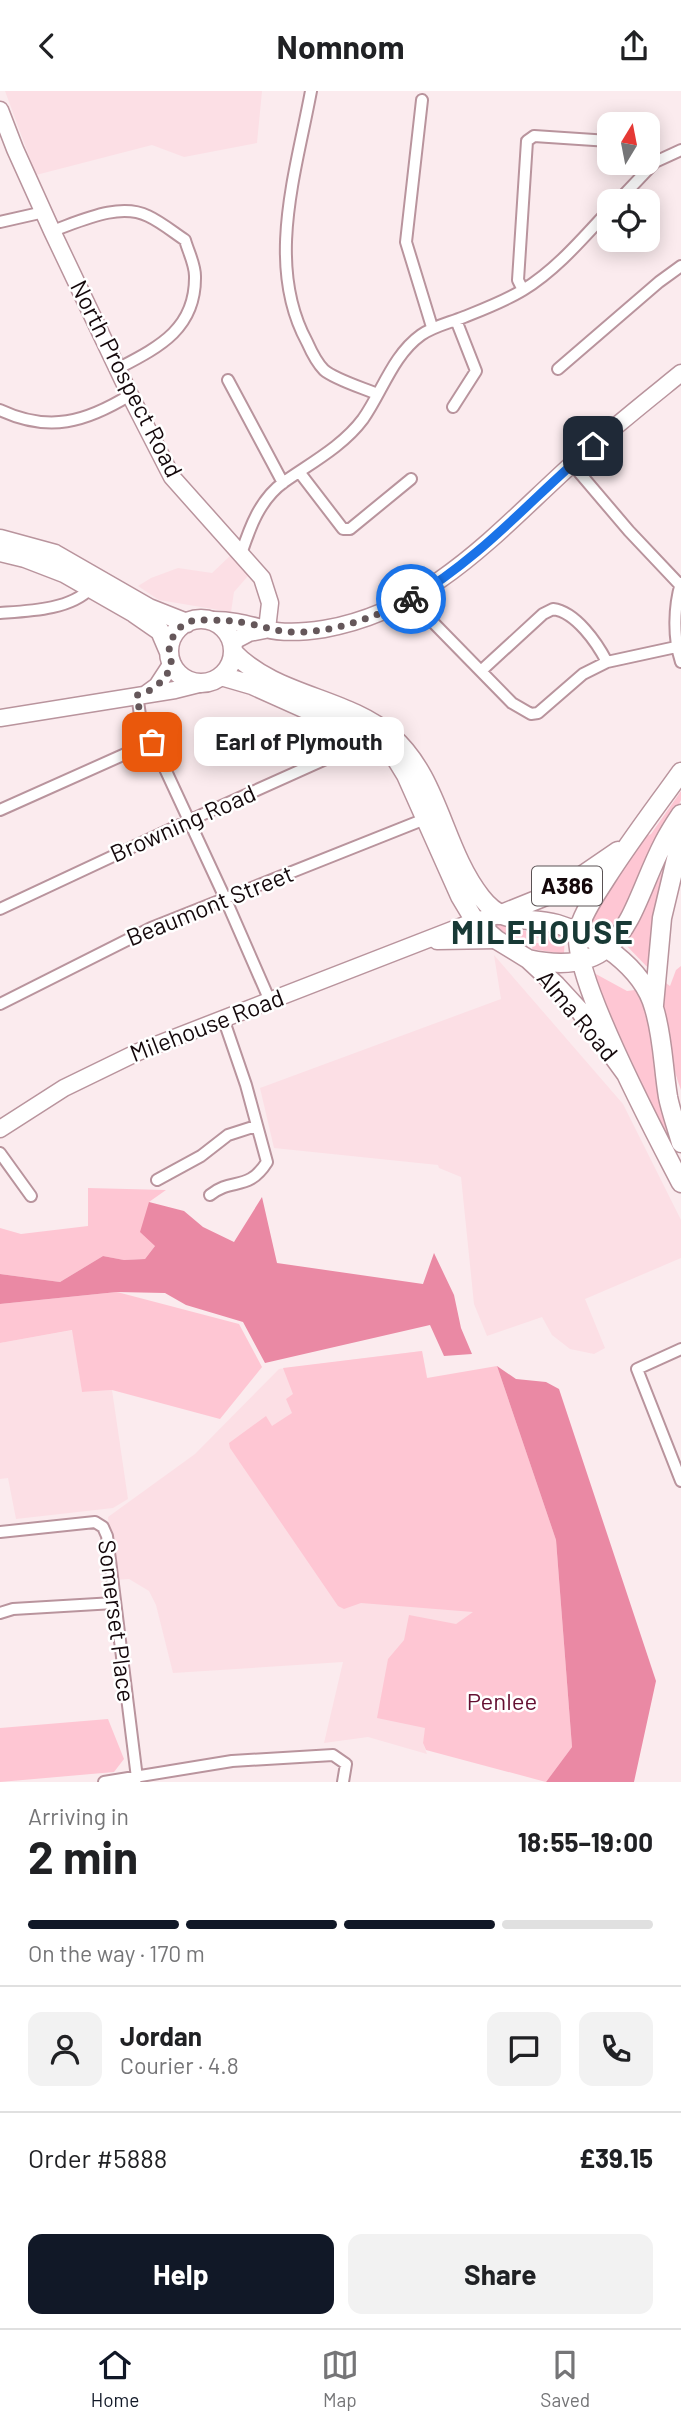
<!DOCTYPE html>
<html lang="en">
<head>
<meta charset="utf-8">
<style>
  body { margin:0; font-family:Barlow,sans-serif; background:#f2f2f2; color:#202124; height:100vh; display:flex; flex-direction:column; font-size:26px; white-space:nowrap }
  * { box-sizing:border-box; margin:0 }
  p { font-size:23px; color:#757577 }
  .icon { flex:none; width:38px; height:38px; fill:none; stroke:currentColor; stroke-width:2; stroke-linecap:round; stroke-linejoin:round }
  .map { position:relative; height:1691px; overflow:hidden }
  .details { display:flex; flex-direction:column; background:#fff; flex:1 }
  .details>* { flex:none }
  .needle { width:46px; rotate:10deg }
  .buttons { position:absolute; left:597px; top:21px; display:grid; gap:14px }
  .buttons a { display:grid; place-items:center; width:63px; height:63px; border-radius:14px; background:#fff; box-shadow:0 4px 18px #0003; font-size:35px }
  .pin { position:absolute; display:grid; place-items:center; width:60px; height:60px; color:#fff; margin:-30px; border-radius:14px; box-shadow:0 4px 10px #0006 }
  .courier { position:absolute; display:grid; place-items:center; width:70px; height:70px; margin:-35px; border:5px solid #1a73e8; border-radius:50%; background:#fff; color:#222; box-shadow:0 2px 9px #0007 }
  .bubble { position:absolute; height:49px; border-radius:14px; background:#fff; box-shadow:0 4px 18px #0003; font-size:23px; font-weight:700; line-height:49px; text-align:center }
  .headline em { font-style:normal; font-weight:700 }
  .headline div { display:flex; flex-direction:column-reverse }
  .headline { display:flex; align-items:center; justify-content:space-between; height:119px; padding:0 28px }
  h1 { font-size:46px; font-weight:700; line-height:52px }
  .bar { display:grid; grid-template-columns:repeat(4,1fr); gap:10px 7px; align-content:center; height:84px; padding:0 28px }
  .bar i { height:9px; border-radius:5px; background:#e0e0e0 }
  .bar .active { background:#111827 }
  .bar p { grid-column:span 4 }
  .line { display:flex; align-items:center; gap:18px; padding:0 28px; border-top:2px solid #e0e0e0 }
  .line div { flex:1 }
  .round { display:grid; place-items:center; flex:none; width:74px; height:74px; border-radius:14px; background:#f2f2f2 }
  .primary-button { display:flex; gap:14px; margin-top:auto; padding:14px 28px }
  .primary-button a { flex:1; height:80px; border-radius:14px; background:#111827; color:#fff; font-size:28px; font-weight:700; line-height:80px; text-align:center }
  .primary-button a+a { background:#f2f2f2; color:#202124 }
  header { display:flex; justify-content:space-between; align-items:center; height:91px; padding:0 28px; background:#fff; font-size:32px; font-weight:700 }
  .tabs { display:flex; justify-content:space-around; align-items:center; height:98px; border-top:2px solid #e0e0e0; background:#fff; font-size:19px; color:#757577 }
  .tabs a { display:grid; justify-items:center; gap:4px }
  .tabs .active { color:#111827 }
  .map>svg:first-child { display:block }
</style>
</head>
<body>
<header><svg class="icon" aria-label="back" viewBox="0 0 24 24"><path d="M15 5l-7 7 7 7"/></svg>Nomnom<svg class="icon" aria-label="share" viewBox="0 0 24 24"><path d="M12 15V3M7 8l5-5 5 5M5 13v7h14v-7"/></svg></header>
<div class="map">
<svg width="681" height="1691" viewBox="0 0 681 1691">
  <rect width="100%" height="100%" fill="#fbebee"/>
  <path fill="#fcdfe5" d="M5,0H262L257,52L184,66L152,54L36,84Z
    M231,464L248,485L234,501L231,521L159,509L138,495L151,487L178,477L212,482Z
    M494,864L623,1013L681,1129V1167L585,1208L605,1257L594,1263L570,1258L552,1244L542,1226L487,1245L474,1213L461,1086L439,1077L438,1074L274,1057L260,997L501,908Z
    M73,1239L82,1301L112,1299L128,1408L113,1417L16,1428L8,1387L0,1388V1252Z
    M422,1260L474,1521L450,1572L433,1592L423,1652L427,1663L368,1646L324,1652L343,1571L173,1582L156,1514L149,1500L129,1488L114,1489L108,1426L195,1363L279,1278Z"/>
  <path fill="#fec6d3" d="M681,700V709L634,804L614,836L611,840L589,829L643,747L651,743Z
    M665,774L666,775L651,880L624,852V849L642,822Z
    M492,832L526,840V856L508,845Z
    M533,840L565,844L564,863L532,858L533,852H539L541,850V847L533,846Z
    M681,875V999C669,967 662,923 663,890L670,895L676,879Z
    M590,882H594L627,900L635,899C652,927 651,958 656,990C660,1019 670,1048 681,1075Z
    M88,1097L166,1099L149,1111L155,1155L145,1168L124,1169L103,1165L60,1191L0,1183V1137L21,1143L88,1135Z
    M117,1201L239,1233L262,1276L220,1328L112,1299L82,1301L72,1239L0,1252V1213Z
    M422,1260L427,1287L497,1275L556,1449L572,1656L546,1691L426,1659L423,1652L425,1637L377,1627L388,1568L404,1549L409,1524L456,1533L473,1521L361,1512L344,1518L338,1515L230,1357L229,1352L266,1325L272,1335L292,1322L286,1308L293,1303L283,1277Z
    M108,1628L124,1668L114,1681L0,1691V1637Z"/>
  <path fill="#ea89a4" d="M262,1106L277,1172L423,1193L434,1162L454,1204L461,1237L472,1263L444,1265L430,1234L265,1272L243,1231L186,1214L165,1202L117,1201L0,1213V1183L60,1191L103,1165L124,1169L145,1168L155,1155L140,1141L149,1111L184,1120L203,1136L234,1151Z
    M497,1275L516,1288L546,1291L559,1298L656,1590L634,1691H546L572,1656L556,1449Z"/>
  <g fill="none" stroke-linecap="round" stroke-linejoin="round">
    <g stroke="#b9949d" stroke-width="14">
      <path id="street" d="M311,0C296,81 265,174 307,251C311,260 317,272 324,279C334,288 363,297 377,303
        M422,9L406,151L432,236
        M648,58L655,71
        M618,110L655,71L681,59
        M0,131L44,121
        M52,140C81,130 119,111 148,125C161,131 173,141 185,149C188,160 195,173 195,185C196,238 159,256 117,278
        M523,199L518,189L527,50L534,45L609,50
        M558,278L659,191L681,175
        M228,289L283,392
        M453,316L476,280L456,229
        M0,319C49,342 86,331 130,304
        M572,373L629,440L680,494
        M300,382L343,438H350L411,388
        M241,463C250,436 260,408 284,391C311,372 343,355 363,328C382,301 393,264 421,244C434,235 449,232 464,226C484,218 505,210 523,199C556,179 583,147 609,119
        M681,492C674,515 673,547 681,571
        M413,507L420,518L512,612L531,623L538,622L583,583L607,571L676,556
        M0,522C29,520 70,519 91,497
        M482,579L543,523L553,518C576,521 597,552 607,571
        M137,604L140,624L225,807L270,910
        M0,719L152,651
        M0,818L188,730L348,658L359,641
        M0,913L151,837L425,728
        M0,1062L31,1105
        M157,1089L201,1065L228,1044L256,1035
        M210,1104C232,1086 248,1101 267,1071L246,994L223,927
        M681,1258L637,1278L681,1390
        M0,1441L95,1431L103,1436L107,1445L137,1687
        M0,1522L13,1518L114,1512
        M104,1691L232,1670L333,1664L346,1673L343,1691"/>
    </g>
    <g stroke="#b9949d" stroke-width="19">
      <path id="secondary" d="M0,19L15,58L52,140L130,304L172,386L262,487L270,512L267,538
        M209,529C229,528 247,533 266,538C285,543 305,541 324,538C431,519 495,443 571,374C606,342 644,312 681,282
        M232,551L249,542L265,539
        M146,603L157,595L172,572
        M0,627L175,599L203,592
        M437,850L497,849
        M0,1038L64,997L138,961L475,830L499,824"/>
    </g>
    <g stroke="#b9949d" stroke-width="21">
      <path id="primary" d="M0,448L55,463L149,517L187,532
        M0,461L25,467L64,482L134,522L160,540L169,561
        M169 560a32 32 0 1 1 64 0a32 32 0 1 1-64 0Z
        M233,561C276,606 346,606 391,645C439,686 443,758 481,806C505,837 526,824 557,833C595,844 643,876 654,917C663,946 663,976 668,1006C671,1021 677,1037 681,1052
        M221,585L252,594L368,646L382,654L395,666L406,684L460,805L475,830L497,849L528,868L556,894L580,920L626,983
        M681,681C656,716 630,750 607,786C597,802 585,818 579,837C566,877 659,1049 681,1092
        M499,824L561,799L618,760
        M528,868C627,890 629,818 664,751C669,741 675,732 681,723
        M654,914L662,827L681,747"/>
    </g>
    <use href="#street" stroke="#fff" stroke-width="10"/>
    <use href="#secondary" stroke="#fff" stroke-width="16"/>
    <use href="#primary" stroke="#fff" stroke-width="18"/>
  </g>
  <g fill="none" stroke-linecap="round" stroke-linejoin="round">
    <path stroke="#65575a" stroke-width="7" stroke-dasharray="0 12.6" d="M152,651L140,624L137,604C151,602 168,588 171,573C172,569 169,566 169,562C169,550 176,537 187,532C194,528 201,529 208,529C223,529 236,530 251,533C265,536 278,541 293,541C334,542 375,526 411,508"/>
    <path stroke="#1a73e8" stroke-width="9" d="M411,508C480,468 533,406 593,355"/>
  </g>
  <g text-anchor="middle" stroke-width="5" stroke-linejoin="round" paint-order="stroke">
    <rect fill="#fff" stroke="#5a5254" stroke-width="2" x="532" y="775.5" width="70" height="39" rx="5"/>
    <g font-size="23" font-weight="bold" fill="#14080b">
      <text x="567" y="803">A386</text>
    </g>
    <g font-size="24" fill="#14080b" stroke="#fff">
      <text transform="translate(126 288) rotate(63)" y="8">North Prospect Road</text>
      <text transform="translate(183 733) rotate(-24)" y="8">Browning Road</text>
      <text transform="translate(210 815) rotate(-22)" y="8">Beaumont Street</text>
      <text transform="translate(577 925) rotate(50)" y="8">Alma Road</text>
      <text transform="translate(207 935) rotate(-21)" y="8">Milehouse Road</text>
      <text transform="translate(116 1530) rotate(83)" y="8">Somerset Place</text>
    </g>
    <g font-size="24" fill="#651032" stroke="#fff">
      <text x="502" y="1619">Penlee</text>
    </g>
    <g font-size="32" font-weight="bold" letter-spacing="2" fill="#183935" stroke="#fff">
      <text x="543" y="853">MILEHOUSE</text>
    </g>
  </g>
</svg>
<div class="buttons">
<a><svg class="needle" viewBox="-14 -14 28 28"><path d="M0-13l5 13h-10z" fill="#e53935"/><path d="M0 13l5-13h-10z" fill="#757577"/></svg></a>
<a><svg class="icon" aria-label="locate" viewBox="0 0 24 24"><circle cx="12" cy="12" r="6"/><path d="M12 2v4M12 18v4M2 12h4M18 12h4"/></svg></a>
</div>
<div class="pin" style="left:152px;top:651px;background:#ea580c"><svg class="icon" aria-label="bag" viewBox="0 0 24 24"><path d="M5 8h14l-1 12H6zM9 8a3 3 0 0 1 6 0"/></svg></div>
<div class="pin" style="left:593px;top:355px;background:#1f2937"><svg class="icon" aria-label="home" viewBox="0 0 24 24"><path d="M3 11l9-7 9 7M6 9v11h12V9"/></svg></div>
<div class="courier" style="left:411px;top:508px"><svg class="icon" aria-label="bike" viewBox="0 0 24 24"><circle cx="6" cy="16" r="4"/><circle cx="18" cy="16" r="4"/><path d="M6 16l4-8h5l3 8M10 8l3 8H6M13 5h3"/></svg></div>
<div class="bubble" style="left:194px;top:626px;width:210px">Earl of Plymouth</div>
</div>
<section class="details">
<div class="headline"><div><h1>2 min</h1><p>Arriving in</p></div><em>18:55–19:00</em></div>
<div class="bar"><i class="active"></i><i class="active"></i><i class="active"></i><i></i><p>On the way · 170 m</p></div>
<div class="line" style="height:126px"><a class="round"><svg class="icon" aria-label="person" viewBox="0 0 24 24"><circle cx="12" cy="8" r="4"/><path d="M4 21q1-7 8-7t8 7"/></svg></a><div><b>Jordan</b><p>Courier · 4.8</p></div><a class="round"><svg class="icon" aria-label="chat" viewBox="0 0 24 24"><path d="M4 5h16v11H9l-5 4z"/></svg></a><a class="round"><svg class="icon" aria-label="phone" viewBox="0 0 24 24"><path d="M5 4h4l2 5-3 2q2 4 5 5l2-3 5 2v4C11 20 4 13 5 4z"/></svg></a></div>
<div class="line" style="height:91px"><div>Order #5888</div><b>£39.15</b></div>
<div class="primary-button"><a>Help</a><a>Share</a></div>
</section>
<nav class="tabs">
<a class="active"><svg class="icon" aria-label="home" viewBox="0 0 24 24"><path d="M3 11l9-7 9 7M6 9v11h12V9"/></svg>Home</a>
<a><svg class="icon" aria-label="map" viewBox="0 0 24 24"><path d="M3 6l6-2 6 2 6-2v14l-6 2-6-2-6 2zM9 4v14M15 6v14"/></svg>Map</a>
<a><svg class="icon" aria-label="saved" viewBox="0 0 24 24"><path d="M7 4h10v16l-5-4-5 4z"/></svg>Saved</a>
</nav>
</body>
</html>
